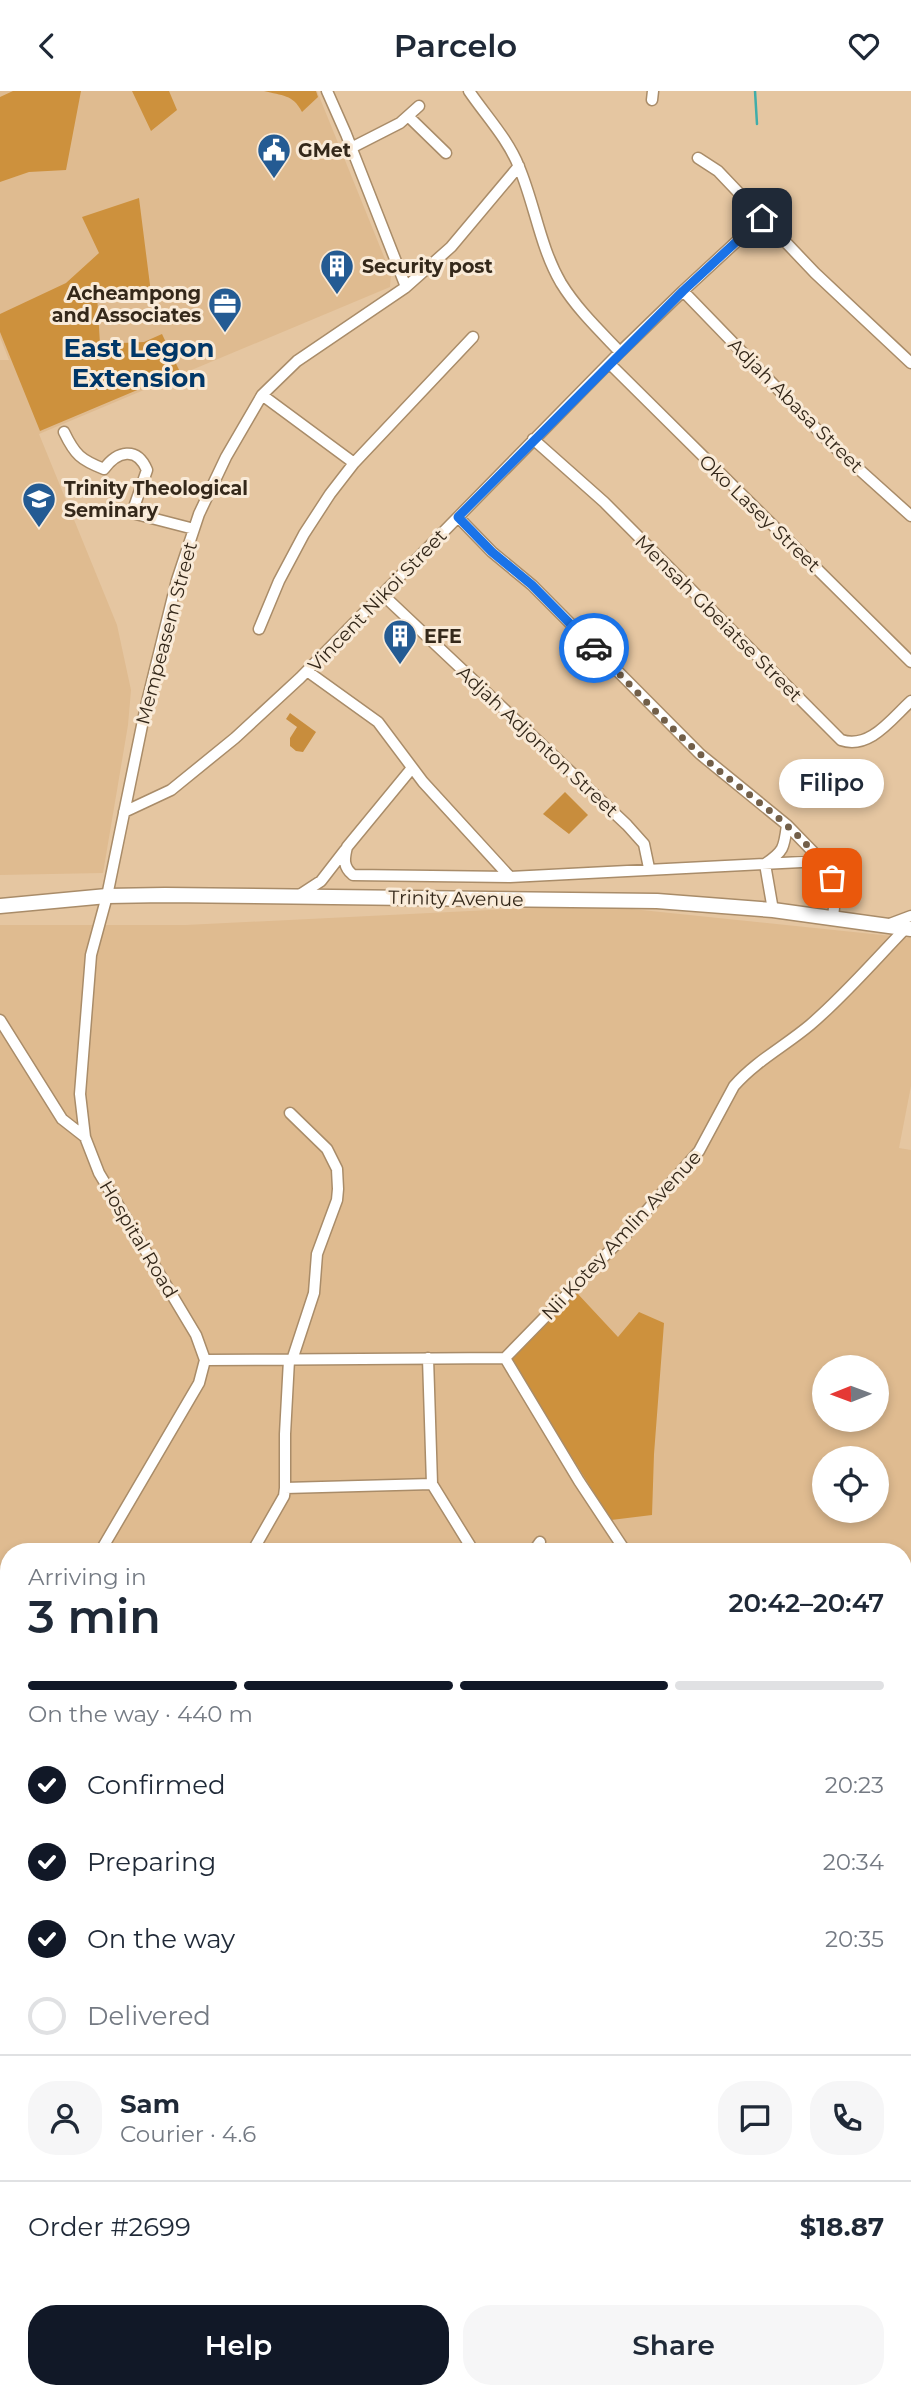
<!DOCTYPE html>
<html lang="en">
<head>
<meta charset="utf-8">
<style>
  body { margin:0; font-family:Montserrat,sans-serif; background:#f6f6f7; color:#1f2937; height:100vh; display:flex; flex-direction:column; font-size:26px; white-space:nowrap }
  * { box-sizing:border-box; margin:0 }
  p { font-size:23px; color:#747a83 }
  .icon { flex:none; width:38px; height:38px; fill:none; stroke:currentColor; stroke-width:2; stroke-linecap:round; stroke-linejoin:round }
  .map { position:relative; flex:1; overflow:hidden }
  .sheet { position:absolute; left:0px; top:1452px; width:912px; height:856px; display:flex; flex-direction:column; background:#fff; border-radius:28px 28px 0 0; box-shadow:0 4px 10px #0003 }
  .sheet>* { flex:none }
  .needle { width:46px; rotate:269deg }
  .fabs { position:absolute; left:812px; top:1264px; display:grid; gap:14px }
  .fabs a { display:grid; place-items:center; width:77px; height:77px; border-radius:50%; background:#fff; box-shadow:0 4px 10px #0003; font-size:35px }
  .pin { position:absolute; display:grid; place-items:center; width:60px; height:60px; color:#fff; margin:-30px; border-radius:14px; box-shadow:0 4px 10px #0006 }
  .courier { position:absolute; display:grid; place-items:center; width:70px; height:70px; margin:-35px; border:5px solid #1a73e8; border-radius:50%; background:#fff; color:#222; box-shadow:0 2px 9px #0007 }
  .bubble { position:absolute; height:49px; border-radius:24px; background:#fff; box-shadow:0 4px 10px #0003; font-size:23px; font-weight:600; line-height:49px; text-align:center }
  .head em { font-style:normal; font-weight:600 }
  .head div { display:flex; flex-direction:column-reverse }
  .head { display:flex; align-items:center; justify-content:space-between; height:119px; padding:0 28px }
  h1 { font-size:46px; font-weight:600; line-height:52px }
  .bar { display:grid; grid-template-columns:repeat(4,1fr); gap:10px 7px; align-content:center; height:84px; padding:0 28px }
  .bar i { height:9px; border-radius:5px; background:#e0e1e3 }
  .bar .selected { background:#111827 }
  .bar p { grid-column:span 4 }
  .line { display:flex; align-items:center; gap:18px; padding:0 28px; border-top:2px solid #e0e1e3 }
  .line div { flex:1 }
  .round { display:grid; place-items:center; flex:none; width:74px; height:74px; border-radius:28px; background:#f6f6f7 }
  ol { padding:0 28px; list-style:none }
  li { display:flex; align-items:center; gap:21px; height:77px }
  li p { margin-inline-start:auto }
  li .icon { padding:7px; border-radius:50%; background:#111827; color:#fff; stroke-width:4 }
  li:last-child { color:#747a83 }
  li i { width:38px; height:38px; border:4px solid #e0e1e3; border-radius:50% }
  .button { display:flex; gap:14px; margin-top:auto; padding:14px 28px }
  .button a { flex:1; height:80px; border-radius:28px; background:#111827; color:#fff; font-size:28px; font-weight:600; line-height:80px; text-align:center }
  .button a+a { background:#f6f6f7; color:#1f2937 }
  header { display:flex; justify-content:space-between; align-items:center; height:91px; padding:0 28px; background:#fff; font-size:32px; font-weight:600 }
  .map>svg:first-child { display:block }
</style>
</head>
<body>
<header><svg class="icon" aria-label="back" viewBox="0 0 24 24"><path d="M15 5l-7 7 7 7"/></svg>Parcelo<svg class="icon" aria-label="heart" viewBox="0 0 24 24"><path d="M12 20l-8-8c-3-5 5-10 8-4 3-6 11-1 8 4z"/></svg></header>
<div class="map">
<svg width="911" height="2307" viewBox="0 0 911 2307">
  <rect width="100%" height="100%" fill="#e5c6a1"/>
  <path fill="#dfbb90" fill-rule="evenodd" d="M0,0H317L391,183L390,196L39,343L117,534L131,599L128,634L103,782L0,784V269H9L0,246Z
    M593,814L911,847V995L899,1057L911,1059V2307H0V834H186ZM824,1276H877V1328H824ZM824,1367H877V1419H824ZM9,1461H903V2300H9Z"/>
  <path fill="#c88d3d" d="M290,622L316,641L303,661L296,660L290,655V647L297,636L286,628Z
    M565,701L588,724L569,743L543,723Z"/>
  <path fill="#cd913d" d="M13,0H81L66,79L29,81L0,91V6Z
    M132,0H169L177,19L151,40Z
    M264,0H316L318,6L302,21C293,3 282,5 264,0Z
    M139,107L151,202L97,204L100,253L144,251L162,243L180,281L40,340L0,241V223L66,192L99,162L82,126Z
    M577,1202L618,1246L639,1221L664,1232L654,1363L652,1424L611,1429L511,1269Z"/>
  <g fill="none" stroke-linecap="round" stroke-linejoin="round">
    <path stroke="#40ada9" stroke-width="2.5" d="M755,0L757,33"/>
    <g stroke="#a98c69" stroke-width="13">
      <path id="minor" d="M327,0L346,43L406,196
        M469,0C486,25 508,48 519,76C535,114 540,156 561,192C577,218 599,239 620,261
        M652,9L653,0
        M409,26L446,62
        M351,57L400,32L419,15
        M698,67L718,80L815,182L911,272
        M683,200L832,354L911,425
        M610,273L911,571
        M262,304L354,372
        M64,341C75,364 81,369 104,378C117,360 137,355 147,379L132,422L194,438
        M533,348L604,411L841,649C870,659 892,627 911,610
        M458,426L492,461L532,494L700,663L787,734L822,770L832,787L835,806L833,827
        M382,503L627,734L644,753L649,777
        M259,538L279,490L304,443L330,403L354,372L473,246
        M307,580L378,631L423,691L510,786
        M412,677L347,756C344,768 343,776 353,784L510,786L822,770
        M124,721L171,699L235,647L300,587L620,261L683,200L762,127
        M298,805L321,790L345,759
        M773,819L765,773C784,760 784,757 787,734
        M887,834L911,825
        M0,929L62,1028L85,1046
        M290,1022L327,1058L337,1078L338,1098L337,1109L317,1163L314,1202L292,1269
        M428,1267L432,1393
        M505,1267L628,1141L699,1060L734,995C756,970 785,955 810,934C844,905 874,870 905,838
        M505,1267L579,1390L626,1461
        M205,1269L505,1267
        M285,1397V1343L289,1269
        M100,1461L199,1292L205,1269L196,1244L99,1082L85,1046L80,1003L91,864L107,805L146,615L177,489L199,423L226,366L262,304L297,270L406,196L451,156L519,75
        M252,1461L284,1405L285,1397L432,1393L474,1461
        M533,1461L540,1451
        M0,1535H9
        M903,1543L911,1544
        M7,1601H9
        M0,1682L9,1697
        M0,1778L9,1762
        M0,1925L9,1924
        M374,2300V2307"/>
    </g>
    <g stroke="#a98c69" stroke-width="17">
      <path id="tertiary" d="M0,815L107,805L165,804L657,810L773,819L911,838"/>
    </g>
    <use href="#minor" stroke="#fff" stroke-width="10"/>
    <use href="#tertiary" stroke="#fff" stroke-width="14"/>
  </g>
  <g fill="none" stroke-linecap="round" stroke-linejoin="round">
    <path stroke="#725f49" stroke-width="7" stroke-dasharray="0 12.6" d="M594,557C629,592 663,630 700,663C744,704 800,734 832,787"/>
    <path stroke="#1a73e8" stroke-width="9" d="M594,557L532,494L492,461L458,426L683,200L762,127"/>
  </g>
  <defs>
    <g id="civic-pin" transform="scale(1.75)"><path d="M0 17L-7.5 6A9.5 9.5 0 1 1 7.5 6Z" fill="#245b93" stroke="#f9ead7"/><path d="M-.6-6.5H3V-4.5H.6V-3L4-1V1h2V6H-6V1h2V-1L-.6-3ZM-1.2 2.5V6h2.4V2.5Z" fill="#fff"/></g>
    <g id="building-pin" transform="scale(1.75)"><path d="M0 17L-7.5 6A9.5 9.5 0 1 1 7.5 6Z" fill="#245b93" stroke="#f9ead7"/><path d="M-4-6H4V6H1V3H-1V6H-4ZM-2.5-4.3h1.7v1.8h-1.7ZM.8-4.3h1.7v1.8H.8ZM-2.5-1h1.7V.8h-1.7ZM.8-1h1.7V.8H.8Z" fill="#fff"/></g>
    <g id="office-pin" transform="scale(1.75)"><path d="M0 17L-7.5 6A9.5 9.5 0 1 1 7.5 6Z" fill="#245b93" stroke="#f9ead7"/><path d="M-6-3h4V-5.5h4V-3h4V5H-6ZM-1-4.5V-3h2v-1.5ZM-6 0V1H6V0Z" fill="#fff"/></g>
    <g id="school-pin" transform="scale(1.75)"><path d="M0 17L-7.5 6A9.5 9.5 0 1 1 7.5 6Z" fill="#245b93" stroke="#f9ead7"/><path d="M0-5L7-2L0 1L-7-2ZM-4 1L0 2.5L4 1V4Q0 6-4 4Z" fill="#fff"/></g>
  </defs>
  <g fill-rule="evenodd">
    <use href="#civic-pin" x="274" y="59"/>
    <use href="#building-pin" x="337" y="175"/>
    <use href="#office-pin" x="225" y="213"/>
    <use href="#school-pin" x="39" y="408"/>
    <use href="#building-pin" x="400" y="545"/>
  </g>
  <g text-anchor="middle" stroke-width="6" stroke-linejoin="round" paint-order="stroke">
    <g font-size="19" font-weight="bold" fill="#34281a" stroke="#f9ead7" text-anchor="start">
      <text x="298" y="66">GMet</text>
      <text x="362" y="182">Security post</text>
      <text x="201" y="209" text-anchor="end">Acheampong<tspan x="201" dy="22">and Associates</tspan></text>
      <text x="64" y="404">Trinity Theological<tspan x="64" dy="22">Seminary</tspan></text>
      <text x="424" y="552">EFE</text>
    </g>
    <g font-size="19" fill="#34281a" stroke="#f9ead7">
      <text transform="translate(796 314) rotate(45)" y="7">Adjah Abasa Street</text>
      <text transform="translate(760 422) rotate(44)" y="7">Oko Lasey Street</text>
      <text transform="translate(377 509) rotate(-46)" y="7">Vincent Nikoi Street</text>
      <text transform="translate(719 527) rotate(45)" y="7">Mensah Gbeiatse Street</text>
      <text transform="translate(166 542) rotate(-75)" y="7">Mempeasem Street</text>
      <text transform="translate(538 650) rotate(43)" y="7">Adjah Adjonton Street</text>
      <text transform="translate(456 807) rotate(1)" y="7">Trinity Avenue</text>
      <text transform="translate(621 1144) rotate(-47)" y="7">Nii Kotey Amlin Avenue</text>
      <text transform="translate(139 1148) rotate(59)" y="7">Hospital Road</text>
    </g>
    <g font-size="26" font-weight="bold" fill="#003768" stroke="#f9ead7">
      <text x="139" y="266">East Legon<tspan x="139" dy="30">Extension</tspan></text>
    </g>
  </g>
</svg>
<div class="fabs">
<a><svg class="needle" viewBox="-14 -14 28 28"><path d="M0-13l5 13h-10z" fill="#e53935"/><path d="M0 13l5-13h-10z" fill="#747a83"/></svg></a>
<a><svg class="icon" aria-label="locate" viewBox="0 0 24 24"><circle cx="12" cy="12" r="6"/><path d="M12 2v4M12 18v4M2 12h4M18 12h4"/></svg></a>
</div>
<div class="pin" style="left:832px;top:787px;background:#ea580c"><svg class="icon" aria-label="bag" viewBox="0 0 24 24"><path d="M5 8h14l-1 12H6zM9 8a3 3 0 0 1 6 0"/></svg></div>
<div class="pin" style="left:762px;top:127px;background:#1f2937"><svg class="icon" aria-label="home" viewBox="0 0 24 24"><path d="M3 11l9-7 9 7M6 9v11h12V9"/></svg></div>
<div class="courier" style="left:594px;top:557px"><svg class="icon" aria-label="car" viewBox="0 0 24 24"><path d="M5 17H2v-5l4-1 3-4h7l3 4 3 1v5h-3M9 17h6M6 11h13"/><circle cx="7" cy="17" r="2"/><circle cx="17" cy="17" r="2"/></svg></div>
<div class="bubble" style="left:779px;top:668px;width:105px">Filipo</div>
<section class="sheet">
<div class="head"><div><h1>3 min</h1><p>Arriving in</p></div><em>20:42–20:47</em></div>
<div class="bar"><i class="selected"></i><i class="selected"></i><i class="selected"></i><i></i><p>On the way · 440 m</p></div>
<ol>
<li><svg class="icon" aria-label="check" viewBox="0 0 24 24"><path d="M5 12l5 5 9-10"/></svg>Confirmed<p>20:23</p></li>
<li><svg class="icon" aria-label="check" viewBox="0 0 24 24"><path d="M5 12l5 5 9-10"/></svg>Preparing<p>20:34</p></li>
<li><svg class="icon" aria-label="check" viewBox="0 0 24 24"><path d="M5 12l5 5 9-10"/></svg>On the way<p>20:35</p></li>
<li><i></i>Delivered</li>
</ol>
<div class="line" style="height:126px"><a class="round"><svg class="icon" aria-label="person" viewBox="0 0 24 24"><circle cx="12" cy="8" r="4"/><path d="M4 21q1-7 8-7t8 7"/></svg></a><div><b>Sam</b><p>Courier · 4.6</p></div><a class="round"><svg class="icon" aria-label="chat" viewBox="0 0 24 24"><path d="M4 5h16v11H9l-5 4z"/></svg></a><a class="round"><svg class="icon" aria-label="phone" viewBox="0 0 24 24"><path d="M5 4h4l2 5-3 2q2 4 5 5l2-3 5 2v4C11 20 4 13 5 4z"/></svg></a></div>
<div class="line" style="height:91px"><div>Order #2699</div><b>$18.87</b></div>
<div class="button"><a>Help</a><a>Share</a></div>
</section>
</div>
</body>
</html>
